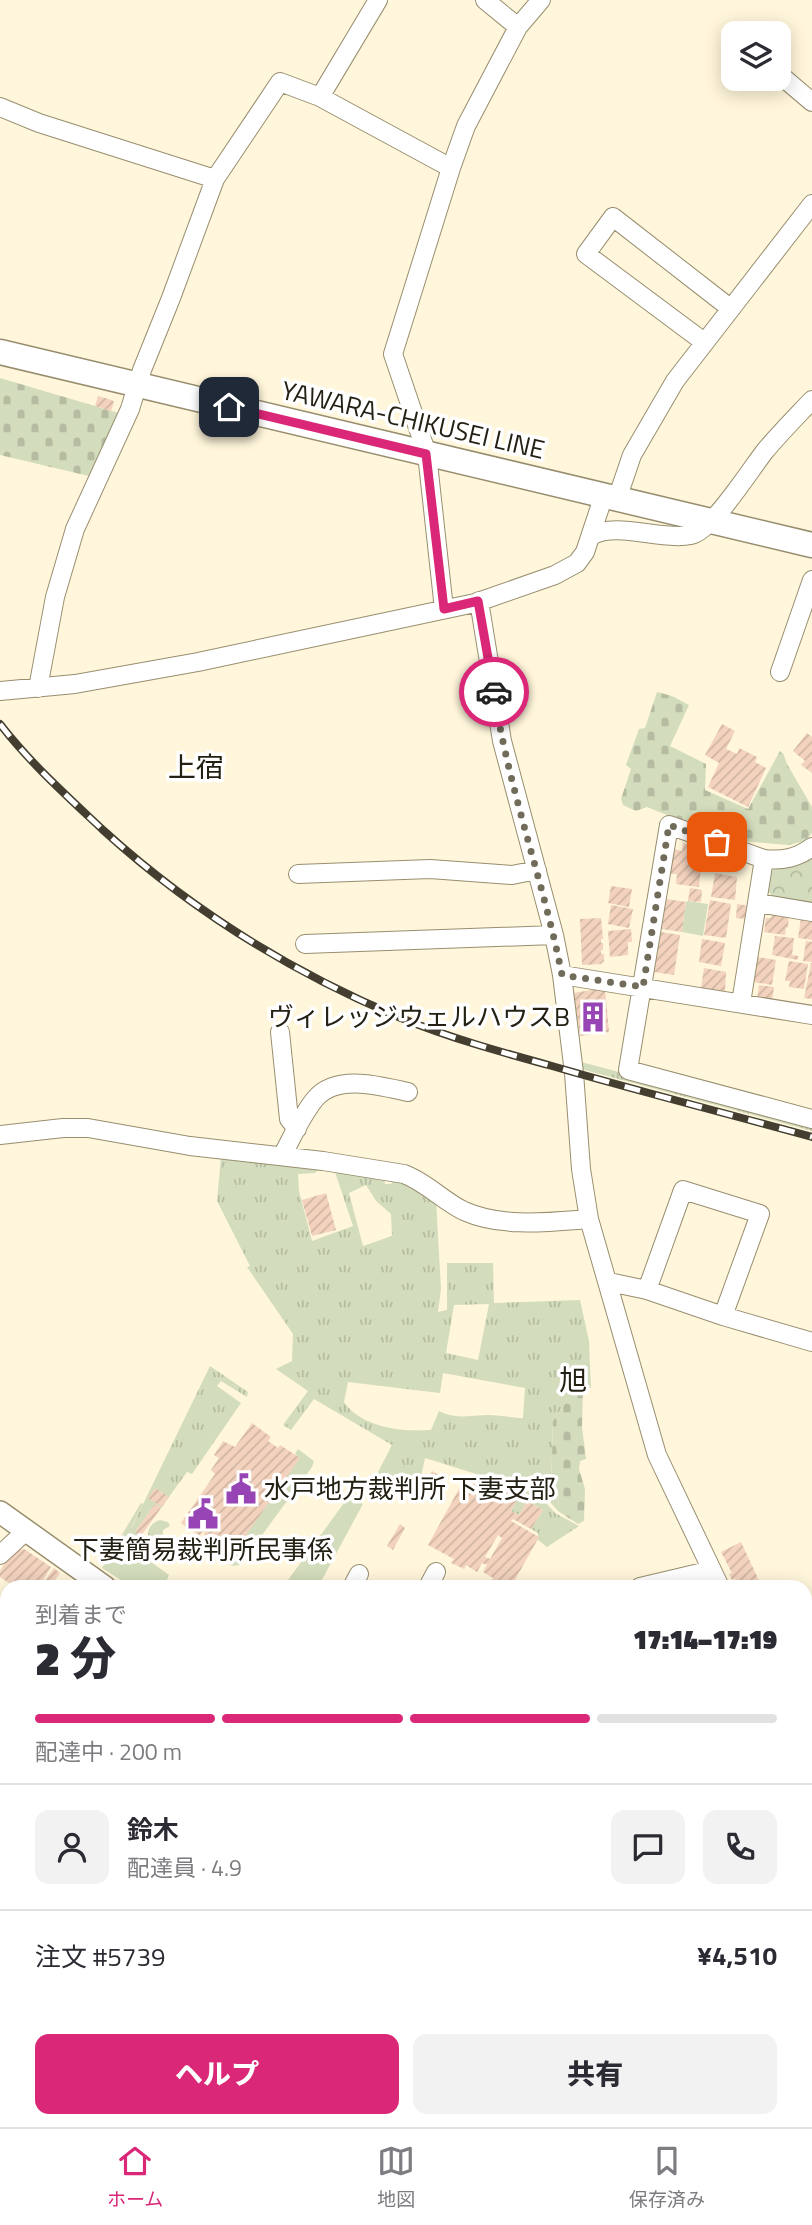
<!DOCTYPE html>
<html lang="ja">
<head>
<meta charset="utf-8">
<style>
  body { margin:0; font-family:"Titillium Web","Noto Sans JP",sans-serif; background:#f2f2f3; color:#2b2b33; height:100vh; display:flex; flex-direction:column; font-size:26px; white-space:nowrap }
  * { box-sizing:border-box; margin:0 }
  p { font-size:23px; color:#7c7c81 }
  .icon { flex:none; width:38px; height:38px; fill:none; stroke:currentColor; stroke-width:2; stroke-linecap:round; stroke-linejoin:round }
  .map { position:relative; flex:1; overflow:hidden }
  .details { position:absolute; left:0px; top:1580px; width:812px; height:548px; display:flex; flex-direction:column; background:#fff; border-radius:21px 21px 0 0; box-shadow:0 4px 18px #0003 }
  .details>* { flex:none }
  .controls { position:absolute; left:721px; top:21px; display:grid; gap:14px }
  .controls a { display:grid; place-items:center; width:70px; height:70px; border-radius:14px; background:#fff; box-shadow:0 4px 18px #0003; font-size:35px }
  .pin { position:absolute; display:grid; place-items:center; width:60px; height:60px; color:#fff; margin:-30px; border-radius:14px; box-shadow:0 4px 10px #0006 }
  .courier { position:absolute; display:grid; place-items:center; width:70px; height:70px; margin:-35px; border:5px solid #db2777; border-radius:50%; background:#fff; color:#222; box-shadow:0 2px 9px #0007 }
  .headline em { font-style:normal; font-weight:800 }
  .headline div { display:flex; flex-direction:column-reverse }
  .headline { display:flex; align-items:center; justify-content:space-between; height:119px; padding:0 35px }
  h1 { font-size:46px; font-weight:800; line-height:52px }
  .bar { display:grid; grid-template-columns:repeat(4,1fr); gap:10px 7px; align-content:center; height:84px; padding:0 35px }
  .bar i { height:9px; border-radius:5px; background:#e1e1e2 }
  .bar .active { background:#db2777 }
  .bar p { grid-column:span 4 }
  .line { display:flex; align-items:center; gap:18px; padding:0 35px; border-top:2px solid #e1e1e2 }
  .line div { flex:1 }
  .round { display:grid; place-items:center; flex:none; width:74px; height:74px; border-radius:14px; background:#f2f2f3 }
  .cta { display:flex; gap:14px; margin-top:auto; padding:14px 35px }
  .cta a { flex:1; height:80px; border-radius:14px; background:#db2777; color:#fff; font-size:28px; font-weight:800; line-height:80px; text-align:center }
  .cta a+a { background:#f2f2f3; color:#2b2b33 }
  .dock { display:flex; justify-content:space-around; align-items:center; height:98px; border-top:2px solid #e1e1e2; background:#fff; font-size:19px; color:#7c7c81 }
  .dock a { display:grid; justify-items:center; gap:4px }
  .dock .active { color:#db2777 }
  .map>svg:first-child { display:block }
</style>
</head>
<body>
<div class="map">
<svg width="812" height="2127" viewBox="0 0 812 2127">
  <defs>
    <pattern id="grass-tufts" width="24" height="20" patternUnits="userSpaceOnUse" patternTransform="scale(1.75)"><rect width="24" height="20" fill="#d3dcbc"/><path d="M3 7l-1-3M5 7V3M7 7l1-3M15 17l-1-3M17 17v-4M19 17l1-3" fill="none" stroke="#b5bca1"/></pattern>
    <pattern id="forest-firs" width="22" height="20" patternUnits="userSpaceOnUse" patternTransform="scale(1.75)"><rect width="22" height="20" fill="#d3dcbc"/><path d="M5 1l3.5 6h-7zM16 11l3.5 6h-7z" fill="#b5bca1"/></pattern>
    <pattern id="cemetery-stones" width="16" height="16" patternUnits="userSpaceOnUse" patternTransform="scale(1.75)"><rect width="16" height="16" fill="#d3dcbc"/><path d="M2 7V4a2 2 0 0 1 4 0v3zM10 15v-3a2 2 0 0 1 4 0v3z" fill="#b5bca1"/></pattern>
    <pattern id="park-crowns" width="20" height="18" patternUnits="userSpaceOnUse" patternTransform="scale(1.75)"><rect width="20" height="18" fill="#d3dcbc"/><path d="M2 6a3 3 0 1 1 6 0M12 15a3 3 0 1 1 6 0" fill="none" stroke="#b5bca1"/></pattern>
    <pattern id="building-hatch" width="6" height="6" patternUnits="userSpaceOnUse" patternTransform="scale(1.75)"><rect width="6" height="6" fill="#f3d3be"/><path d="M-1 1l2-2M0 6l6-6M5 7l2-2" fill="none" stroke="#d0b5a2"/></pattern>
  </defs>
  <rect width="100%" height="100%" fill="#fff6db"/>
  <path fill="url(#grass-tufts)" fill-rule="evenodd" d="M581,1062L812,1123V1131L581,1069Z
    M221,1157L319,1169L315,1173L298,1174L299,1191L312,1241L353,1226L333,1166L384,1177L385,1184H391L396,1177L436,1200L441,1289L438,1312L447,1310V1263H493L494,1303L580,1300L589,1341L591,1388L569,1386L566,1402L553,1421L551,1491L559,1493L558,1511L544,1495L425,1458L418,1491L376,1476L392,1445L314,1399L291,1430L283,1425L308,1391L276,1369L292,1361L293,1334L247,1267L250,1266L217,1201ZM366,1185L376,1201L391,1214L392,1236L363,1246L349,1193ZM489,1304L478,1360L446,1353L454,1305ZM443,1373L525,1388L523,1418C512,1418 500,1415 489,1415C470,1415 457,1420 439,1411L431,1430C402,1432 362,1428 344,1402L348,1382L440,1393Z
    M210,1366L248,1392L247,1397L221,1381L217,1386L241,1403L192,1474L187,1472L161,1508L155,1504L135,1532L131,1529Z
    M504,1484L539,1495L555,1513L579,1526L547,1547L538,1540V1533L531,1529L543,1510L527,1501L519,1515L511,1511L518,1497L500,1488Z
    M7,1757V1840L0,1850V1765Z"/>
  <path fill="url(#forest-firs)" d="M160,1520L168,1522L170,1526L163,1530V1539L150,1544L152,1559L142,1564L130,1545L142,1538L150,1543C145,1534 149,1523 160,1520Z"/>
  <path fill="url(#cemetery-stones)" d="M0,378L122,414L93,477L0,455Z
    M657,692L672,696L689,705L670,746L706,764L705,790L748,809L780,751L783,753L787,764L812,807V833L805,841L788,845L741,841L724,838L647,807L636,811L623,805L621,799L631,769L626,765L639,729L645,728Z
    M568,1386L583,1387L582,1427L586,1459L580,1461L579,1469L585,1489L584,1521L578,1524L558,1511L559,1493L551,1491L553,1421L566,1402Z"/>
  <path fill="url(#park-crowns)" d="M812,854V907L775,899L767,890L771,871Z"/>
  <path fill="#d3dcbc" d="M688,901L708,904L703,936L682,932L686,902Z
    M298,1449L314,1461L312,1467L240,1565L232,1566L222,1559L225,1555L230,1558L299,1458L295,1454Z
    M349,1496L363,1504L318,1587H283Z
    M141,1503L143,1504L131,1528L141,1536L133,1549L169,1575L164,1587H132L102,1568Z"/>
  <path fill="url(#building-hatch)" fill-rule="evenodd" d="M98,396L112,400L114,402L111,411L95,406Z
    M722,724L735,731L726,749L737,754L739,748L757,757L755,762L766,768L748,807L708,787L719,763L705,755Z
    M807,733L812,737V773L801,765L805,761L793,751Z
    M683,843L703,846L699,887L676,884L677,874H670L674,849L682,851Z
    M715,873L737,877L735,900L711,897Z
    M611,886L632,889L629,907L608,903Z
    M690,888L702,890L701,902L688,901Z
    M666,899L686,902L682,932L662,929Z
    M710,900L731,904L726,938L704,935Z
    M737,904L749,906L747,919L736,918Z
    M611,905L633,909L629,928L608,924Z
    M772,913L789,914L788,928L786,927L785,935L764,932L766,918H771Z
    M601,918L603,939H601V943H603V950H601V954H604V961L601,964L582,965L580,919Z
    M801,918L812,919V940L798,938Z
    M631,929L632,942H628V955L610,957L608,931Z
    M661,932L680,935L674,975L654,972Z
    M775,936L794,938L792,955L798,956V960L772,955Z
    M702,939L725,943L721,966L699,962Z
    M806,941L812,942V962L803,961Z
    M758,957L776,960L772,985L754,982Z
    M789,961L808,964L804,989L789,987L790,981H785Z
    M811,963H812V999L804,998Z
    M704,968L726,972L725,992L701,988Z
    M759,985L774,987L772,1001L757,999Z
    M605,988L609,1032L580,1036L573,993Z
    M326,1193L336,1230L312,1236L302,1200Z
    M252,1423L271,1437L268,1441L278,1448L280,1445L300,1458L230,1558L214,1547L217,1542L214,1540L207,1551L197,1545L205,1533L203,1532L200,1536L181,1523L215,1474L211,1470L219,1458L214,1455L223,1441L235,1447Z
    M432,1471L444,1478L436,1498L421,1489Z
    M481,1477L518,1498L511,1511L519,1515L527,1501L543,1510L531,1529L513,1519L511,1521L539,1537L511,1587L503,1583L501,1587L491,1581L493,1578L483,1572L487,1565L482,1563L477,1572L466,1565L464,1569L451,1563L454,1559L428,1545L465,1478L477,1485ZM498,1535L502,1538L490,1559L485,1557Z
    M155,1488L169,1497L162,1507L148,1498Z
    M155,1504L161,1508L141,1536L135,1532Z
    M400,1524L405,1528L393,1550L387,1546Z
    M741,1542L762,1587H739L735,1579L732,1580L729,1574L732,1573L721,1552Z
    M24,1549L51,1567L40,1585L35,1581L31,1587H15L0,1577V1571L12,1552Z
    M54,1568L60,1573L50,1587H46L42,1585Z
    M7,1592V1625L3,1630L0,1627V1601Z
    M807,1661L812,1673V1690L805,1693V1662Z
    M809,1729L812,1758H805V1730Z
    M806,1809L812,1811V1852L805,1859Z
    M1,1858L7,1862V1891L0,1887Z
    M812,1883V1917L805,1927V1888Z
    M812,1971V1996L809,2001L805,1999V1983Z
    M812,2020V2072L810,2075L805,2072V2035Z
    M41,2121H69L67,2127H38Z
    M130,2121H159L156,2127H127Z
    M367,2121H392L394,2122L392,2127H365Z"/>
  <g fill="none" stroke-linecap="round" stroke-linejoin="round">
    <g stroke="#988e6f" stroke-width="20">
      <path id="minor" d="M485,0L518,27
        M779,74L812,102
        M320,97L378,0
        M0,107L39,123L215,179
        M704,342L586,254L613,217L730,308
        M617,499L632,455L675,381L812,204
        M591,536C616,521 662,541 691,535C712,531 750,470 765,451C780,433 796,417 812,400
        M479,601L502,741L554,935L562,975L574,1073L581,1169L589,1219L657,1455L720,1587
        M444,609L427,454L393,354L451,168L466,126L518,27L541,0
        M780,672L812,580
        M38,688L55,597L75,529L130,409L142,370L171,298L215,179L280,82L320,97L451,168
        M0,691L75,684L198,662L475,603L555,575L577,563L585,552L604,495
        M812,847C797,858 783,861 764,859L669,825L628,1070L812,1119
        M298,874L430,869L512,875L537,870
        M758,903L812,912
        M305,944L554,935
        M562,975L812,1015
        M741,1003L764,859
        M280,1032L289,1119L297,1129
        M0,1135L63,1128H88L190,1146L323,1161L404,1174C426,1182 443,1201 464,1211C502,1228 549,1222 589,1219
        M282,1156C292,1138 301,1116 315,1099C336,1073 381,1086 408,1092
        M609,1282L647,1290L723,1316L812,1342
        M647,1290L683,1190L760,1214L723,1316
        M0,1555L26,1531
        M352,1587L359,1574
        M428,1587L436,1572
        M640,1587L712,1570
        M805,1723H812
        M0,2017L7,2019
        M250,2121L265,2127
        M173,2127L175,2121"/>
    </g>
    <g stroke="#988e6f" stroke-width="24">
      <path id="tertiary" d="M0,1512L105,1587
        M805,1956L812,1945
        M805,2086L812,2091
        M712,2127L715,2121"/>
    </g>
    <g stroke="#988e6f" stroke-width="27">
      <path id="secondary" d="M0,352L812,545"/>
    </g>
    <use href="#minor" stroke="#fff" stroke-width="18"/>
    <use href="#tertiary" stroke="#fff" stroke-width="21"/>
    <use href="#secondary" stroke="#fff" stroke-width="24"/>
    <g stroke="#433e30" stroke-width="8">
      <path id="rail" d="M0,724C30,763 67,796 103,830C191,910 291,972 401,1018C450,1038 501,1052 552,1066C638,1091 725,1113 812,1137"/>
    </g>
    <use href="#rail" stroke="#fff" stroke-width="5" stroke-dasharray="16" stroke-linecap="butt"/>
  </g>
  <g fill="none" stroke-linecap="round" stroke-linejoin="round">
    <path stroke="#716b5a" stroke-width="7" stroke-dasharray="0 12.6" d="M494,692C508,788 543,879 562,975L643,987L669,825L717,842"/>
    <path stroke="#db2777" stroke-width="9" d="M229,407L426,454L444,609L478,601L494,692"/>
  </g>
  <defs>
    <g id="building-bare" transform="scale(2.415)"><path d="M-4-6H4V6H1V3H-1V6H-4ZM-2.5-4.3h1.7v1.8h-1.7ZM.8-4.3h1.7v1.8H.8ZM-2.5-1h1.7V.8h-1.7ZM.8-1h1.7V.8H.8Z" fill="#9745b4" stroke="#fff" stroke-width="2.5" paint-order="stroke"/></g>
    <g id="civic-bare" transform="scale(2.415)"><path d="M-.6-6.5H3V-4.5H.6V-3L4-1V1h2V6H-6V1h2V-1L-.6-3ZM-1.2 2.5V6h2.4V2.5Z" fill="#9745b4" stroke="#fff" stroke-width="2.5" paint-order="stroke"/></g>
  </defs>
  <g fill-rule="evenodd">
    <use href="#building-bare" x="593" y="1017"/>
    <use href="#civic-bare" x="241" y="1489"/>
    <use href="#civic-bare" x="203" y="1514"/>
  </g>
  <g text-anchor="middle" stroke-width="7" stroke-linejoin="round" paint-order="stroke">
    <g font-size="26" fill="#242014" stroke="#fff">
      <text transform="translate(413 420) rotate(13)" y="9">YAWARA-CHIKUSEI LINE</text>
    </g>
    <g font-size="26" fill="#242014" stroke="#fff" text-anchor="end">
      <text x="570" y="1026">ヴィレッジウェルハウスB</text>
      <text x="264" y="1498" text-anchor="start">水戸地方裁判所 下妻支部</text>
      <text x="203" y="1559" text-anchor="middle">下妻簡易裁判所民事係</text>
    </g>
    <g font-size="28" fill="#242014" stroke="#fff">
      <text x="196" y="777">上宿</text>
      <text x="573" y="1390">旭</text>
    </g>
  </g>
</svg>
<div class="controls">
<a><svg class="icon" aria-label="layers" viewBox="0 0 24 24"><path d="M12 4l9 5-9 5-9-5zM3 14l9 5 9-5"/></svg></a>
</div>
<div class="pin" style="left:717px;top:842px;background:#ea580c"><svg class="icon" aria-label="bag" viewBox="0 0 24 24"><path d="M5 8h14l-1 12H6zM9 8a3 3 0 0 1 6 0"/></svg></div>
<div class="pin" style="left:229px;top:407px;background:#1f2937"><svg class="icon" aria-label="home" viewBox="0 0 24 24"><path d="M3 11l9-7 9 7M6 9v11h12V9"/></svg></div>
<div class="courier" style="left:494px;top:692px"><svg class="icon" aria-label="car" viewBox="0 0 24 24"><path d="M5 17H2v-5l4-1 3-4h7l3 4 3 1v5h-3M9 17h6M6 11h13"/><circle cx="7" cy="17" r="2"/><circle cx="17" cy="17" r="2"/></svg></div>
<section class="details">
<div class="headline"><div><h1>2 分</h1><p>到着まで</p></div><em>17:14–17:19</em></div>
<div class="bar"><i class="active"></i><i class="active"></i><i class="active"></i><i></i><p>配達中 · 200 m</p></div>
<div class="line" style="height:126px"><a class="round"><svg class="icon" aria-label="person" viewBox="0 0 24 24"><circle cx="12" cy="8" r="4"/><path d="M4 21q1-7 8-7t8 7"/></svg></a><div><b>鈴木</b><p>配達員 · 4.9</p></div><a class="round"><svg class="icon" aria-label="chat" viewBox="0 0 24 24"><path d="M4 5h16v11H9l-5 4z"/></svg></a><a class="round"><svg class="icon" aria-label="phone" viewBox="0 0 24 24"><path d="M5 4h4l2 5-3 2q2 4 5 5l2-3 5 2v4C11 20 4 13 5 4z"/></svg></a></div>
<div class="line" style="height:91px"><div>注文 #5739</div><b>¥4,510</b></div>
<div class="cta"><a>ヘルプ</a><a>共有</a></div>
</section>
</div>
<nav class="dock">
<a class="active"><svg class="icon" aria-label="home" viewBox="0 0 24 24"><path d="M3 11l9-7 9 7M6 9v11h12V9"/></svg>ホーム</a>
<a><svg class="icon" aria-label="map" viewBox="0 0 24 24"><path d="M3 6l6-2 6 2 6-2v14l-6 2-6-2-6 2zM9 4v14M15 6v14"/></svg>地図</a>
<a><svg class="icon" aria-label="saved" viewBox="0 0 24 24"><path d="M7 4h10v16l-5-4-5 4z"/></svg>保存済み</a>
</nav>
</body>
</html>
